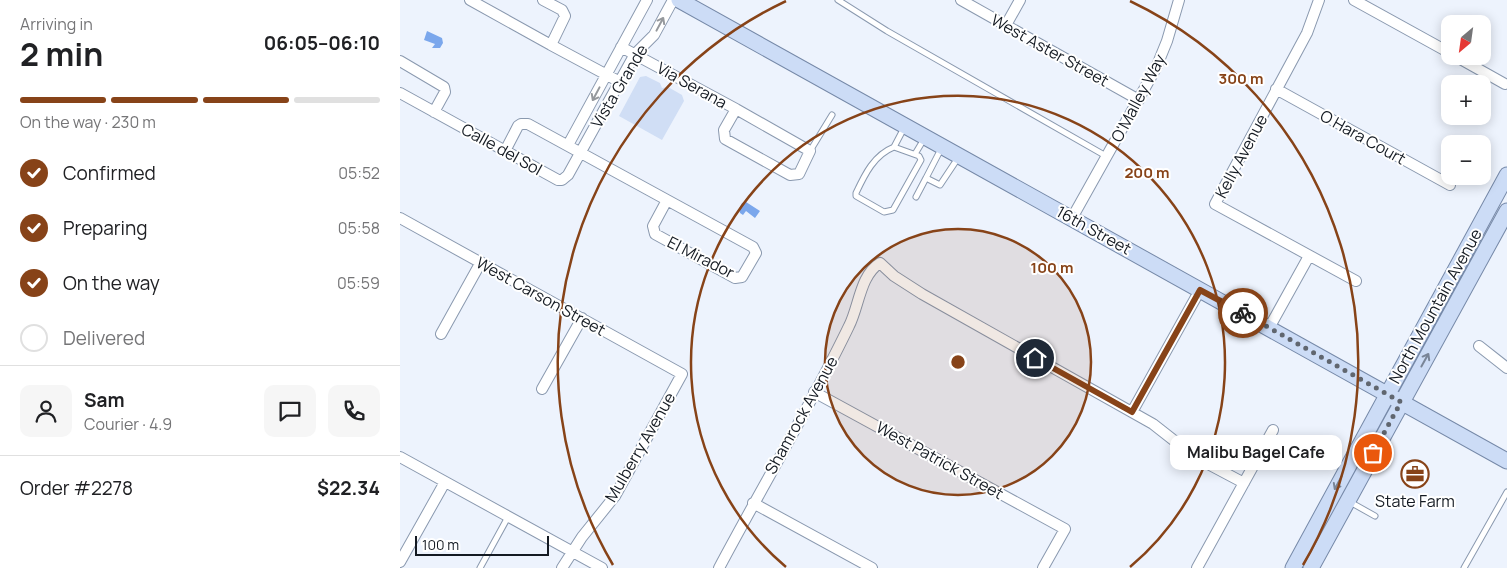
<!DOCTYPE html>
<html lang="en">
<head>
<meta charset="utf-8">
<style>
  body { margin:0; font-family:Manrope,sans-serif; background:#f6f6f6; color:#202124; height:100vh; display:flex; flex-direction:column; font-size:19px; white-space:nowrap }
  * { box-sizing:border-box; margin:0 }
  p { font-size:16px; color:#757577 }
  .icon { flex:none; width:28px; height:28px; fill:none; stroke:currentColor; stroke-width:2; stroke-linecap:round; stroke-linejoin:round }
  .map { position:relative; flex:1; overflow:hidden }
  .drawer { display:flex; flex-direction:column; background:#fff; width:400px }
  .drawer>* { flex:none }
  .needle { width:32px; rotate:209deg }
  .tools { position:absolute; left:1041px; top:15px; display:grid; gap:10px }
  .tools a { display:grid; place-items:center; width:50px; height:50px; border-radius:10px; background:#fff; box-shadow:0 2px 12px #0003; font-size:25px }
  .scale { position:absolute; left:15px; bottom:12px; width:134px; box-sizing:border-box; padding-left:5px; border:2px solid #141a22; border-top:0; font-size:14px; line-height:18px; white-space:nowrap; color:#141a22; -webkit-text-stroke:4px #fff; paint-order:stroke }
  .pin { position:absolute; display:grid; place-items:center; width:42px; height:42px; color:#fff; margin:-21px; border:2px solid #fff; border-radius:50%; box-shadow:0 1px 5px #0007 }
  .courier { position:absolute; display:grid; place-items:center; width:50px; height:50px; margin:-25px; border:4px solid #874318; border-radius:50%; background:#fff; color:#222; box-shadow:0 1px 6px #0007 }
  .bubble { position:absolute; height:35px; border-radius:10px; background:#fff; box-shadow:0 2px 12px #0003; font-size:16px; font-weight:700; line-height:35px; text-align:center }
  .headline em { font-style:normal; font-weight:700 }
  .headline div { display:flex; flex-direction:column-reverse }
  .headline { display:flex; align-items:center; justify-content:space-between; height:85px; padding:0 20px }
  h1 { font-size:32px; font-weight:700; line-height:38px }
  .bar { display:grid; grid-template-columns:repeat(4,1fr); gap:8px 5px; align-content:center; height:60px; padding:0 20px }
  .bar i { height:6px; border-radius:4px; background:#e0e0e0 }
  .bar .on { background:#874318 }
  .bar p { grid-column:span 4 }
  .line { display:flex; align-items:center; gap:12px; padding:0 20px; border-top:1px solid #e0e0e0 }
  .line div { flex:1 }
  .round { display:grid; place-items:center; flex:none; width:52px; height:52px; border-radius:10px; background:#f6f6f6 }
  ol { padding:0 20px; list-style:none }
  li { display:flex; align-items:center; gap:15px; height:55px }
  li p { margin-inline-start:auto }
  li .icon { padding:5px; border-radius:50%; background:#874318; color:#fff; stroke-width:4 }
  li:last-child { color:#757577 }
  li i { width:28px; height:28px; border:2px solid #e0e0e0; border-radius:50% }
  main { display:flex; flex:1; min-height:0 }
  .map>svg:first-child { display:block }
</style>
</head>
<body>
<main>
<section class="drawer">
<div class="headline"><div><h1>2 min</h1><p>Arriving in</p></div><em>06:05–06:10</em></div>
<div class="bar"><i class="on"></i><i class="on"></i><i class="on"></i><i></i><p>On the way · 230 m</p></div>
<ol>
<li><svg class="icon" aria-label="check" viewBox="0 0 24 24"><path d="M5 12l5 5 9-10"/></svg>Confirmed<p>05:52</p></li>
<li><svg class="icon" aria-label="check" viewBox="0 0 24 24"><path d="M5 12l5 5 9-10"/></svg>Preparing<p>05:58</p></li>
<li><svg class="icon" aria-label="check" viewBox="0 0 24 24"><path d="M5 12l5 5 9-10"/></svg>On the way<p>05:59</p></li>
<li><i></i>Delivered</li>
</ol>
<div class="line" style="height:90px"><a class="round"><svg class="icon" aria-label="person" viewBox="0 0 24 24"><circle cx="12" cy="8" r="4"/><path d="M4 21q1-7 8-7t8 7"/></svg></a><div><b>Sam</b><p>Courier · 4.9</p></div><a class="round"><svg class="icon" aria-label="chat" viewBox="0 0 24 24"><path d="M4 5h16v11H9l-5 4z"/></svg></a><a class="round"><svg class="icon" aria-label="phone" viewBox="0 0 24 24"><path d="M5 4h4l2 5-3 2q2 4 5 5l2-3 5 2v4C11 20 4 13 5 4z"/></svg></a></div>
<div class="line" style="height:65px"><div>Order #2278</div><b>$22.34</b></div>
</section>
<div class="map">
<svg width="1107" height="568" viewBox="0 0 1107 568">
  <rect width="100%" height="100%" fill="#edf3fd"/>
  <path fill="#d0def5" d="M246,76L260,83L262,88L268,87L282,95L284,101L262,140L219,116L240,77Z"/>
  <path fill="#7ba7ec" d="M27,31L42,38L43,43L40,48H32L35,44L24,40Z
    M346,202L360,211L355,218L346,211L343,215L340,213L339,209L342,203Z"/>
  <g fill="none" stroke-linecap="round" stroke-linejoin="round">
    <g stroke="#8a99af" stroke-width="7">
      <path id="service" d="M438,0L487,31L706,156
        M494,147L519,156L521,160L493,210L484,212L456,196V193C465,174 474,155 494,147L504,128
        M541,149L526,178L540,185L558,158
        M410,151L432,115
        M515,154L524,139
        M516,197L526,178
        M950,502L975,516
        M80,568L108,517
        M1064,568L1107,492"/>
    </g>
    <g stroke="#8a99af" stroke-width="12">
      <path id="minor" d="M70,0L151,45L165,16L162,10L143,0
        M561,0L739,100
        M919,0L907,33L815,204L956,281
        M954,0L1050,53
        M606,25L620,0
        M151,45L220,82
        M221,47L336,109
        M1055,56L1105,84
        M0,61L44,87L45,92L34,112
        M876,89L1050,185
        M0,93L158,180H162L168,175L235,54L254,35L273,0
        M336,109L410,151L399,174L390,175L325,139L324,130Z
        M168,145L247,0
        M105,151L118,126L121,124H128L267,200
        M267,200L353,247L356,253L342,277L335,278L255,234L253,226Z
        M0,218L282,374L215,496L182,537L162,568
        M672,218L756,68L767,41L779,0
        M869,328L909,256
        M41,334L81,262
        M1079,346L1107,368
        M142,389L182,318
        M414,392L665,529L643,568
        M732,412L800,290
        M0,457L202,568
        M353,503L472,568
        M0,562L45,482
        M319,568C362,487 409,409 449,326C459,307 460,275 480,263L494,276L522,294L753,424L795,457L844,483
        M797,568L873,430"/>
    </g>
    <g stroke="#7689a8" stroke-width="17">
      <path id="primary" d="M279,0L1107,461
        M893,568L1107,175
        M911,568L1107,211"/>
    </g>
    <use href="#service" stroke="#fff" stroke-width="5"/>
    <use href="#minor" stroke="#fff" stroke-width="10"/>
    <use href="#primary" stroke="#ccdcf6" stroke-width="15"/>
  </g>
  <defs><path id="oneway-shaft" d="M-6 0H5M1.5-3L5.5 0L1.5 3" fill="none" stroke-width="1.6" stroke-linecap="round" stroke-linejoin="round" transform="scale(1.25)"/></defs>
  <g stroke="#95989c">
    <use href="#oneway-shaft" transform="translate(260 24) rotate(-62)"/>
    <use href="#oneway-shaft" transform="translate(196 94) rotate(118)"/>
  </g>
  <g stroke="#798597">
    <use href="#oneway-shaft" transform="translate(1025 360) rotate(-61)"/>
    <use href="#oneway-shaft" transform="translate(938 483) rotate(118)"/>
  </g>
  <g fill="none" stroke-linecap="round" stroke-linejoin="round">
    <path stroke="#60666f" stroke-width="5" stroke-dasharray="0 9" d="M843,313L1001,402L973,453"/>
    <path stroke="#874318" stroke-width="6" d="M635,358L732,412L800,290L843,313"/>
  </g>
  <circle cx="558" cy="362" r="133" fill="#874318" fill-opacity=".12"/>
  <g fill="none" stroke="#874318" stroke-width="2.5">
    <circle cx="558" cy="362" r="133"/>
    <path d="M386 567A267 267 0 1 1 730 567"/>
    <path d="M213 565A400 400 0 0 1 386 1M730 1A400 400 0 0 1 903 565"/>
  </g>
  <defs>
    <g id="office-ring" transform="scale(1.4375)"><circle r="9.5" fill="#fff" stroke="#874318" stroke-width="1.5"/><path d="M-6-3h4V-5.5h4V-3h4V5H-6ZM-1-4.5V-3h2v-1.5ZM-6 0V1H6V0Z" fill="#874318"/></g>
  </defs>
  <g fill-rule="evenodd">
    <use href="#office-ring" x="1015" y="474"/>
  </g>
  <g text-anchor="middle" stroke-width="4" stroke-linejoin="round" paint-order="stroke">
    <g font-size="16" fill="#141a22" stroke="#fff">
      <text transform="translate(650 50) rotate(29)" y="6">West Aster Street</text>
      <text transform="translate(292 85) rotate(29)" y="6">Via Serana</text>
      <text transform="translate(219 86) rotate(-59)" y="6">Vista Grande</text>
      <text transform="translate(738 98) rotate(-62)" y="6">O'Malley Way</text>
      <text transform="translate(963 137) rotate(29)" y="6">O Hara Court</text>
      <text transform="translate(102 149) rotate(29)" y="6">Calle del Sol</text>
      <text transform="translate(841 156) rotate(-62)" y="6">Kelly Avenue</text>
      <text transform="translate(694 230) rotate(29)" y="6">16th Street</text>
      <text transform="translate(301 257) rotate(27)" y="6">El Mirador</text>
      <text transform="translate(141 296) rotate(29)" y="6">West Carson Street</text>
      <text transform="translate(1035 306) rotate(-61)" y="6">North Mountain Avenue</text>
      <text transform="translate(401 415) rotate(-61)" y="6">Shamrock Avenue</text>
      <text transform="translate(240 447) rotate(-60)" y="6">Mulberry Avenue</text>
      <text transform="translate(540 460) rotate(29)" y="6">West Patrick Street</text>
    </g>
    <g font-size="16" fill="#141a22" stroke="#fff">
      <text x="1015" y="507">State Farm</text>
    </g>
  </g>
  <circle cx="558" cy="362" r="8" fill="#874318" stroke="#fff" stroke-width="2.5"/>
  <g font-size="15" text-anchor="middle" font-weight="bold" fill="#874318" stroke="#fff" stroke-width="4" stroke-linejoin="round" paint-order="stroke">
    <text x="841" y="84">300 m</text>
    <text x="747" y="178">200 m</text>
    <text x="652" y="273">100 m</text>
  </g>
</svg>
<div class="tools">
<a><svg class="needle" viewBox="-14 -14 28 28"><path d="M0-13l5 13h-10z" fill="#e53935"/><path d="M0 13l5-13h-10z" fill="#757577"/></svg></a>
<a>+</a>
<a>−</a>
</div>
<div class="scale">100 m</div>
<div class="pin" style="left:973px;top:453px;background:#ea580c"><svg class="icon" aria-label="bag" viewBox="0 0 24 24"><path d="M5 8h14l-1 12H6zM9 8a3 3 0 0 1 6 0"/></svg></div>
<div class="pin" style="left:635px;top:358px;background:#1f2937"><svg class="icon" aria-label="home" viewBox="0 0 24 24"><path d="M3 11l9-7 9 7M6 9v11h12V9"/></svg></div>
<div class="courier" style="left:843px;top:313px"><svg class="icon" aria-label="bike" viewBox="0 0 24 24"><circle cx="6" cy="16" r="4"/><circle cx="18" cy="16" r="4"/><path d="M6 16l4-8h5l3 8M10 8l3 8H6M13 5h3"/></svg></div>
<div class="bubble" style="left:770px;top:435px;width:172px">Malibu Bagel Cafe</div>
</div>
</main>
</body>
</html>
